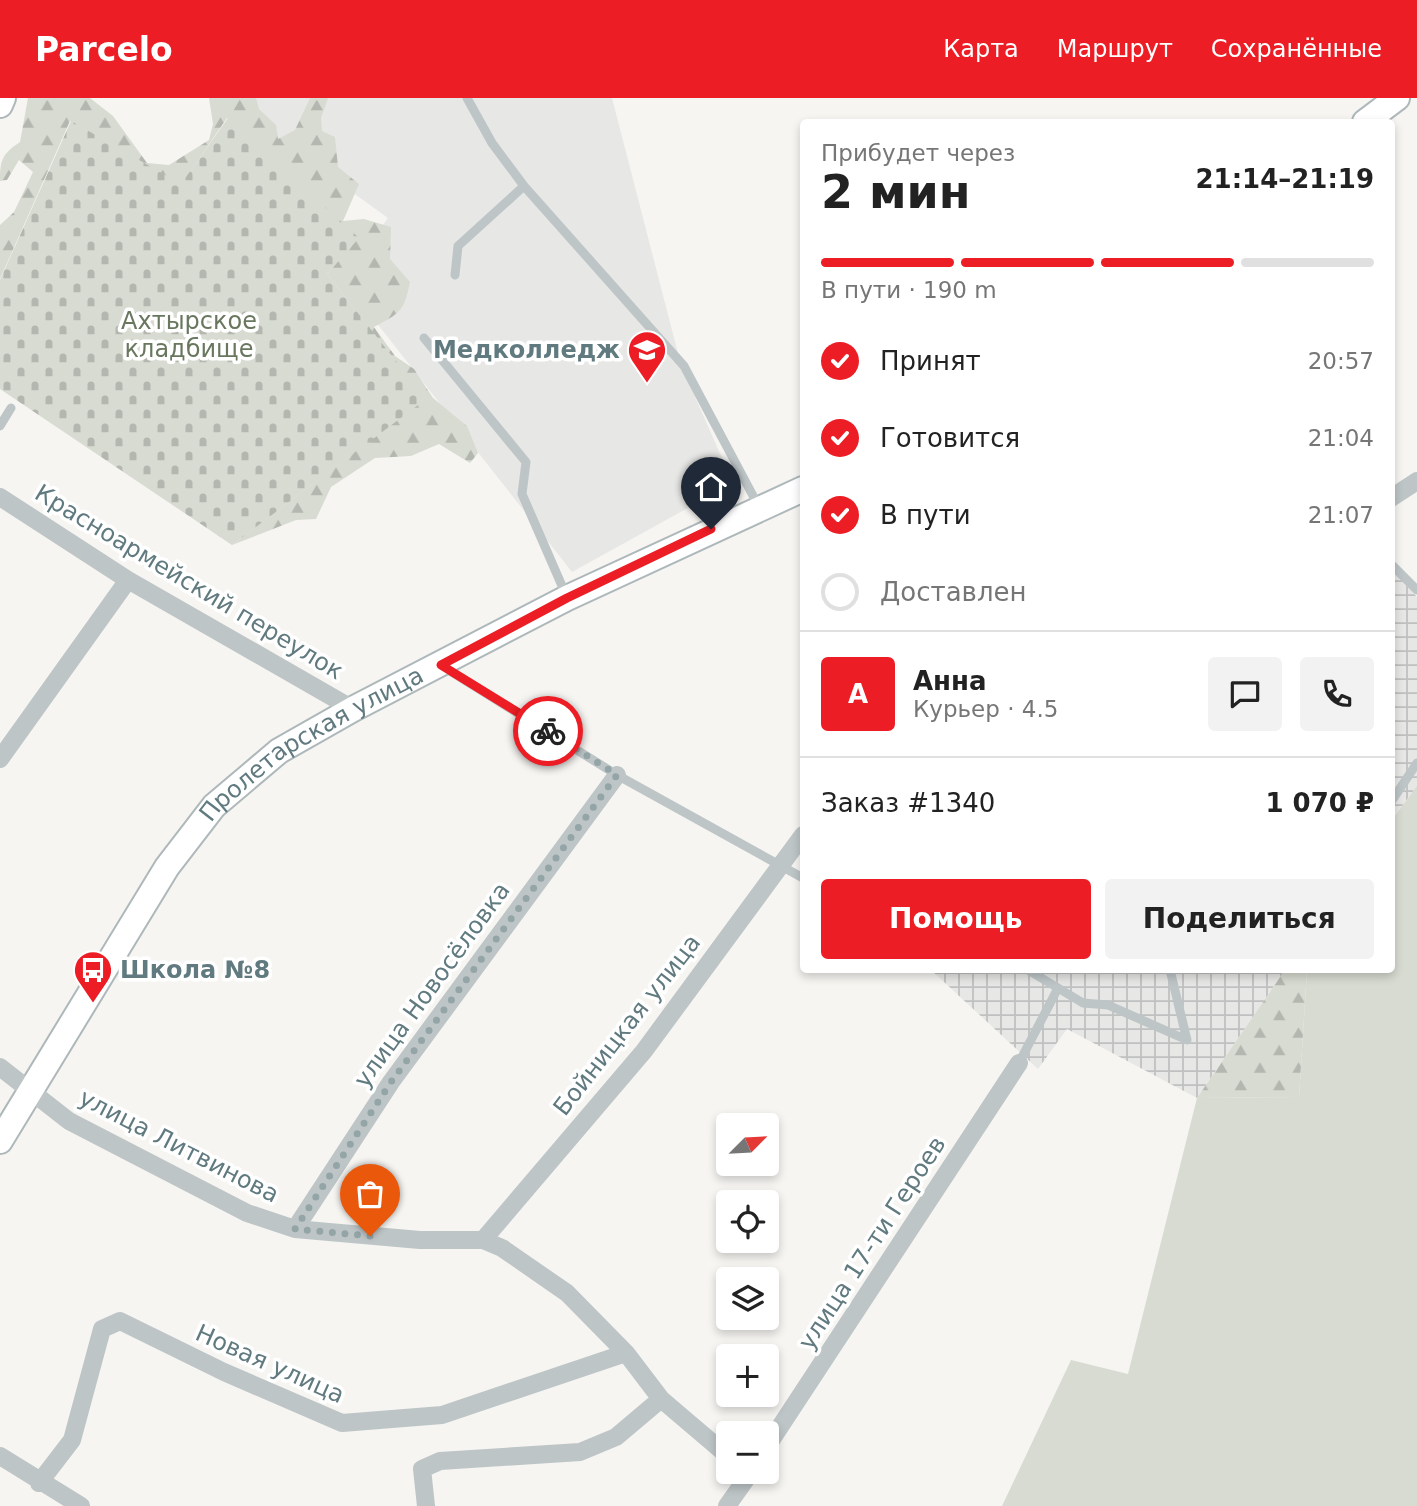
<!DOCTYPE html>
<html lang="ru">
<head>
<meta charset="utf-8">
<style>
  body { margin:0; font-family:"DejaVu Sans",sans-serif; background:#f2f2f2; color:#222; height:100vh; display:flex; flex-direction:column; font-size:26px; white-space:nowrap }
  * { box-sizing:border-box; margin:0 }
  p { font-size:23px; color:#767676 }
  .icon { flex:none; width:38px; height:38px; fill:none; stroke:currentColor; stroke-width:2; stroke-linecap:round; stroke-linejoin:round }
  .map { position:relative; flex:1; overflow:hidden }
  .sheet { position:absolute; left:800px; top:21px; width:595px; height:854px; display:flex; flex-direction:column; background:#fff; border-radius:7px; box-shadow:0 4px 10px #0003 }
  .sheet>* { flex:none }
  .needle { width:46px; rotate:66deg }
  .fabs { position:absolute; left:716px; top:1015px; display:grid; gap:14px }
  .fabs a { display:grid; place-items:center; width:63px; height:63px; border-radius:7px; background:#fff; box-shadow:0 4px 10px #0003; font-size:35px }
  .pin { position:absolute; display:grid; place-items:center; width:60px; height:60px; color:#fff; margin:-72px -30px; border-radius:50% 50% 50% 0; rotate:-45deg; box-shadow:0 0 7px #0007 }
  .pin .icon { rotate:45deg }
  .courier { position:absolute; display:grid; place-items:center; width:70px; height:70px; margin:-35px; border:5px solid #ec1d24; border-radius:50%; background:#fff; color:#222; box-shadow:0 2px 9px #0007 }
  .headline em { font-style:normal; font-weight:700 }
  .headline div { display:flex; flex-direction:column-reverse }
  .headline { display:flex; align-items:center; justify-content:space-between; height:119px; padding:0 21px }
  h1 { font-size:46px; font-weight:700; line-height:52px }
  .bar { display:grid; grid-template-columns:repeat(4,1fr); gap:10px 7px; align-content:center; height:84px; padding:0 21px }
  .bar i { height:9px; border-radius:5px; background:#e0e0e0 }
  .bar .current { background:#ec1d24 }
  .bar p { grid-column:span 4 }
  .line { display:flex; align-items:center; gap:18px; padding:0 21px; border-top:2px solid #e0e0e0 }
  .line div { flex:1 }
  .round { display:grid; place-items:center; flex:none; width:74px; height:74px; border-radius:7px; background:#f2f2f2 }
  ol { padding:0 21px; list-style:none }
  li { display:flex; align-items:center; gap:21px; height:77px }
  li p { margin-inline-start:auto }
  li .icon { padding:7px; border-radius:50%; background:#ec1d24; color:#fff; stroke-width:4 }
  li:last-child { color:#767676 }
  li i { width:38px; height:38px; border:4px solid #e0e0e0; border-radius:50% }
  .action { display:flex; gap:14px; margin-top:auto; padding:14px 21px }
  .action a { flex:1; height:80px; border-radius:7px; background:#ec1d24; color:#fff; font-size:28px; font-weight:700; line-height:80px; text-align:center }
  .action a+a { background:#f2f2f2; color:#222 }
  header { display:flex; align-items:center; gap:42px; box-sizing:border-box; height:98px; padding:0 35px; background:#ec1d24; color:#fff }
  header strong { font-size:33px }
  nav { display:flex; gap:38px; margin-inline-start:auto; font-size:24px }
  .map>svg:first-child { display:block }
</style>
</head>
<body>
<header>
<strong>Parcelo</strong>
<nav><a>Карта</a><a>Маршрут</a><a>Сохранённые</a></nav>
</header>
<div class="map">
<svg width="1417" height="1408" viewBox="0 0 1417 1408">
  <defs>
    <pattern id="industrial-grid" width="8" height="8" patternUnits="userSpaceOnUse" patternTransform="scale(1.75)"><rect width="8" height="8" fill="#e7e7e6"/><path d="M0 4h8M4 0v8" fill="none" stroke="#bfc0c0"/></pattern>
    <pattern id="forest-firs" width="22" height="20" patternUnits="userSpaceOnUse" patternTransform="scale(1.75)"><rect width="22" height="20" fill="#d8dbd1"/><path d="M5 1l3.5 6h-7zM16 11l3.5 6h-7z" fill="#b3b7af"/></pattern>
    <pattern id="cemetery-stones" width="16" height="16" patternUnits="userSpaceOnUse" patternTransform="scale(1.75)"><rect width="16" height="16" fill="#d8dbd1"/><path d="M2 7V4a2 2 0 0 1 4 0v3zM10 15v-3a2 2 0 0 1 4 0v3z" fill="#b3b7af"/></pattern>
  </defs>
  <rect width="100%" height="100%" fill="#f6f5f2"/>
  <path fill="#e7e7e6" d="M222,0H612L681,267L733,385L572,474L343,182L388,120Z"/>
  <path fill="url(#industrial-grid)" d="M1391,470L1417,499V688L1391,723Z
    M931,872H1285L1197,1000L1067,931L1038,971Z"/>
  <path fill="#d8dbd1" d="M1417,688V1408H1002L1071,1262L1128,1276L1197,1000L1299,999L1307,872H1391V723Z"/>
  <path fill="url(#forest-firs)" d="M28,0H90L113,18L147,65L169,67L209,42L213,26L209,0H256L259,11L276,27L278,41L295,32L310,0H328L321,20L322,33L335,39L338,69L359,86L343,123L364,121L391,129L390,161L410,184C404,214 400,215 374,229L395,258L414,271L433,300L467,328L478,355L470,365L439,346L411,358L375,360L331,389L316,421L296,422L232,447L425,301L327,176L358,140L227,20L181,87L70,23L0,181V127L14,114L33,74L19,62L7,82L0,83C0,62 2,56 20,44Z
    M1285,872H1307L1299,999L1197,1000Z"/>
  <path fill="url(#cemetery-stones)" d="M228,20L359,140L327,176L426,301L232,447L0,291V182L71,23L181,86Z"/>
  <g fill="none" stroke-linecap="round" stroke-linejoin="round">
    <g stroke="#aeb8ba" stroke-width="28">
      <g id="secondary">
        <path d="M0,7L3,0"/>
        <path d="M1365,24L1397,0"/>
        <path id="s1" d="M0,1043L167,769L214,708L279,653L353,611L567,500L803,391"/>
      </g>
    </g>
    <path stroke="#bec5c7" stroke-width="9" d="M467,0L492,45L524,88L684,268L759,409
      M455,177L458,148L524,88
      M424,240L526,364L522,396L566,497
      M0,328L11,310
      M1391,466L1417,492
      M442,568L617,677L803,780
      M1391,704L1417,665
      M1028,872L1083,905L1108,907L1187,942L1170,872
      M1019,965L1058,890"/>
    <path stroke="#bec5c7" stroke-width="18" d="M0,399L128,482L353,611
      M1391,400L1417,383
      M0,661L128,482
      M0,969L69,1023L247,1115L295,1131L420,1142H483L502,1150L567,1195L626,1255L661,1301L728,1358
      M295,1131L391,984L617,677
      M483,1142L644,953L803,737
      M766,1350L1019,965
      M0,1358L81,1408
      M39,1385L72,1342L102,1231L120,1223L224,1274L342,1325L442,1317L626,1255
      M426,1408L422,1371L440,1363L580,1354L616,1339L661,1301
      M727,1408L751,1374"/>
    <use href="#secondary" stroke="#fff" stroke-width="24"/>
  </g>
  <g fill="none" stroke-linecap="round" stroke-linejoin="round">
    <path stroke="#94a5a7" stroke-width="7" stroke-dasharray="0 12.6" d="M370,1138L295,1131L391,984L617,677L548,633"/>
    <path stroke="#ec1d24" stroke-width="9" d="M548,633L441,567L567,500L711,431"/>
  </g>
  <defs>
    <g id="university-pin" transform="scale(2.0125)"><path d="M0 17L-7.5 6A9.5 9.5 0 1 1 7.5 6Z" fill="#ec1d24" stroke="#fff"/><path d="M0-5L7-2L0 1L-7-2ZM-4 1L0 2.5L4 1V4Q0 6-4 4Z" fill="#fff"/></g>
    <g id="bus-pin" transform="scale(2.0125)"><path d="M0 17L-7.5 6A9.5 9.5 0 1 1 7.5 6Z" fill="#ec1d24" stroke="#fff"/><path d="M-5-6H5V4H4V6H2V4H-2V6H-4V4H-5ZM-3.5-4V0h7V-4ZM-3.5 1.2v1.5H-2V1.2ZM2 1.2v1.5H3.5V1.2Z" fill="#fff"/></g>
  </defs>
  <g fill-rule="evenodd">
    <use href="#university-pin" x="647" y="252"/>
    <use href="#bus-pin" x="93" y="872"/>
  </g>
  <g text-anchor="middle" stroke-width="7" stroke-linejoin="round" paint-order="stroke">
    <g font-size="24" fill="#69775f" stroke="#fff">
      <text x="189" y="231">Ахтырское<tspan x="189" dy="28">кладбище</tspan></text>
    </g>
    <g font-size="24" font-weight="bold" fill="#607a7f" stroke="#fff" text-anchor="end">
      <text x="620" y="260">Медколледж</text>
      <text x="120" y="880" text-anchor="start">Школа №8</text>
    </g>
    <g font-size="24" fill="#607a7f" stroke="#fff">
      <text transform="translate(189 484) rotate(31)" y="8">Красноармейский переулок</text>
      <text dy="8" stroke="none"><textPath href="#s1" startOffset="514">Пролетарская улица</textPath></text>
      <text transform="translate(432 887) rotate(-54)" y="8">улица Новосёловка</text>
      <text transform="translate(627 927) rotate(-52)" y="8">Бойницкая улица</text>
      <text transform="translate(179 1048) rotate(27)" y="8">улица Литвинова</text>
      <text transform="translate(872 1145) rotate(-57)" y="8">улица 17-ти Героев</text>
      <text transform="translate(270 1266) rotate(24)" y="8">Новая улица</text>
    </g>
  </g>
</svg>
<div class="fabs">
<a><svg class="needle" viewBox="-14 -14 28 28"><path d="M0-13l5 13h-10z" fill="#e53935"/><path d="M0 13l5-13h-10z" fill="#767676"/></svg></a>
<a><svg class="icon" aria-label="locate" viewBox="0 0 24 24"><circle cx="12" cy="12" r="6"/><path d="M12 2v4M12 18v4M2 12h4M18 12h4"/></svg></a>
<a><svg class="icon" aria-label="layers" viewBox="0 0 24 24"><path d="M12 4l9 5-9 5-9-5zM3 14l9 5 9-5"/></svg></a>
<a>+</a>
<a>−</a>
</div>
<div class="pin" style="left:370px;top:1138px;background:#ea580c"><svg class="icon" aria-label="bag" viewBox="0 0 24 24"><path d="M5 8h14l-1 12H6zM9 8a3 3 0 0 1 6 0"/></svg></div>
<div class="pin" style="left:711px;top:431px;background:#1f2937"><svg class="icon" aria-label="home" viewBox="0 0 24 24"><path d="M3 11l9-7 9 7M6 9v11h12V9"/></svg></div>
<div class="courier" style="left:548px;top:633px"><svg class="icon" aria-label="bike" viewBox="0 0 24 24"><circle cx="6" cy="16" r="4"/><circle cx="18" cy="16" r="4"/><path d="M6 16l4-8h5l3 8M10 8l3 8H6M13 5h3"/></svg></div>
<section class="sheet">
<div class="headline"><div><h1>2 мин</h1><p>Прибудет через</p></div><em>21:14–21:19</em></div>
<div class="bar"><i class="current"></i><i class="current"></i><i class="current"></i><i></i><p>В пути · 190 m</p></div>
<ol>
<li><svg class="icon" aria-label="check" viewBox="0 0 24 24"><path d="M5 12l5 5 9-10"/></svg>Принят<p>20:57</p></li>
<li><svg class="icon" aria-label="check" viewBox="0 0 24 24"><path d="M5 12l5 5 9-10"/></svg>Готовится<p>21:04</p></li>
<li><svg class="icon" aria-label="check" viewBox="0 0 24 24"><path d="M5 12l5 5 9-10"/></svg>В пути<p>21:07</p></li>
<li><i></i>Доставлен</li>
</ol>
<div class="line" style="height:126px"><b class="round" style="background:#ec1d24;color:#fff">А</b><div><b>Анна</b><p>Курьер · 4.5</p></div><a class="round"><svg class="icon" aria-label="chat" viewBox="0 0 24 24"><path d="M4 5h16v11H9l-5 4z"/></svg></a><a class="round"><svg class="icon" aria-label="phone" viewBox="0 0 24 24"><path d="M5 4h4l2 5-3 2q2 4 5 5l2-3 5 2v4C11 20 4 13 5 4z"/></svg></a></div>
<div class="line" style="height:91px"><div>Заказ #1340</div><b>1 070 ₽</b></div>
<div class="action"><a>Помощь</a><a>Поделиться</a></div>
</section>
</div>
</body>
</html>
